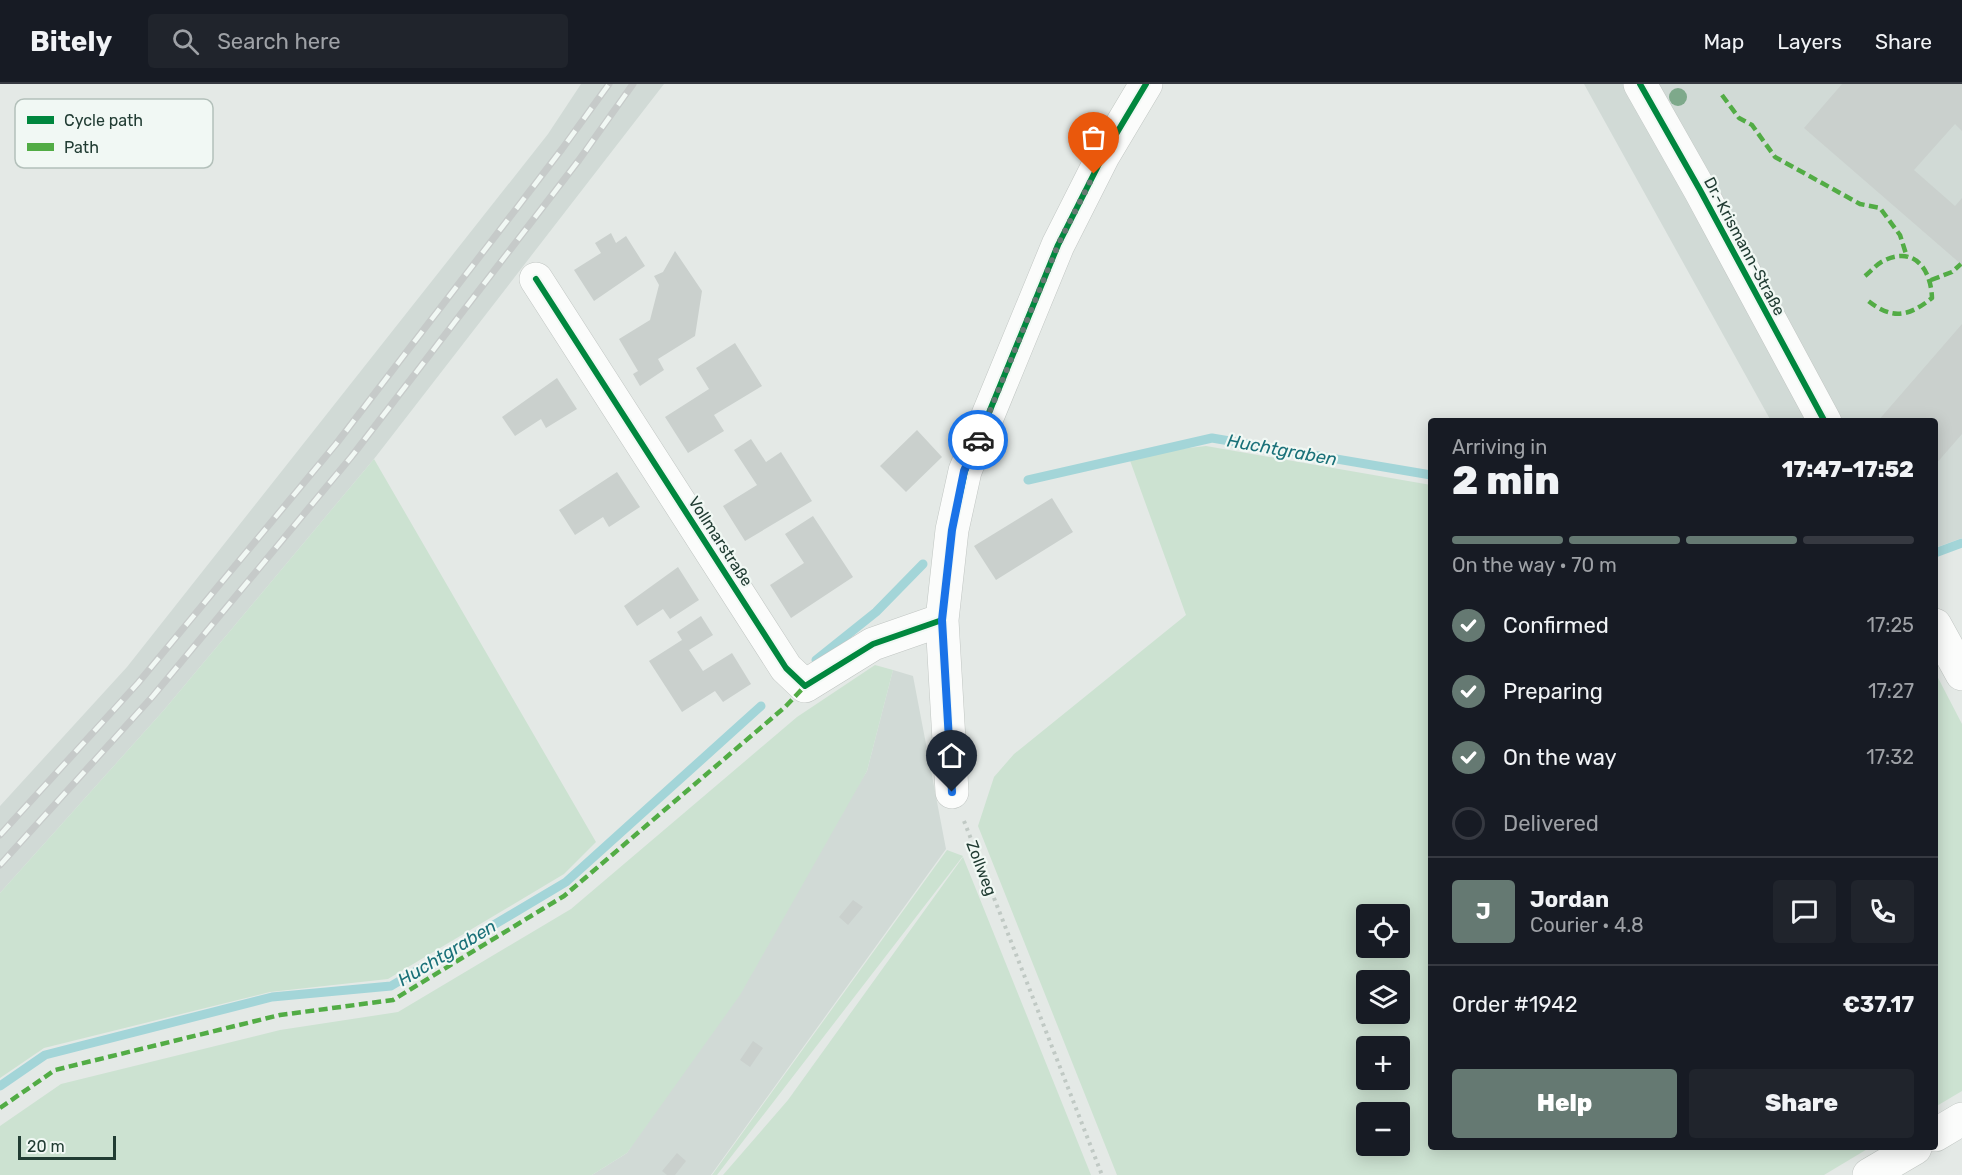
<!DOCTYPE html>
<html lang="en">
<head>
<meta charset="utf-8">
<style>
  body { margin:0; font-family:Rubik,sans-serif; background:#20242c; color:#f1f3f6; height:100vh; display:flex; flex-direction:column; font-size:22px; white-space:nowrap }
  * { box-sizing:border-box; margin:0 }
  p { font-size:20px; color:#9ea1a6 }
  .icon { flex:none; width:33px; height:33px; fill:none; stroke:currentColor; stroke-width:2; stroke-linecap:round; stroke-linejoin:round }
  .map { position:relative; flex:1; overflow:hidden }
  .side { position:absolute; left:1428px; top:334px; width:510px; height:732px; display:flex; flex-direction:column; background:#171b24; border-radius:6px; box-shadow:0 3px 15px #0003 }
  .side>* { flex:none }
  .buttons { position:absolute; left:1356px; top:820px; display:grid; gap:12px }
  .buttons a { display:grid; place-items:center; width:54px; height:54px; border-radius:6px; background:#171b24; box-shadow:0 3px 15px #0003; font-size:30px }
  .scale { position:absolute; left:18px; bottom:15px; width:98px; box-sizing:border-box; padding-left:6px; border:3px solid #213c33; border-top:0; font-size:16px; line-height:21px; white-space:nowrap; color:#213c33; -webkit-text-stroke:4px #f1f8f4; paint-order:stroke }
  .pin { position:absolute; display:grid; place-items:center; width:51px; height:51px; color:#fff; margin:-62px -26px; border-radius:50% 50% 50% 0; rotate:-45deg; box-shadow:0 0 6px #0007 }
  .pin .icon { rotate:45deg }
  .courier { position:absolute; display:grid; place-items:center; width:60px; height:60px; margin:-30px; border:4px solid #1a73e8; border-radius:50%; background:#fff; color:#222; box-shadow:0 2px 8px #0007 }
  .summary em { font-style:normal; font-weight:800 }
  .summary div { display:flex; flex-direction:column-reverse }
  .summary { display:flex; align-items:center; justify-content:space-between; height:102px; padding:0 24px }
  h1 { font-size:39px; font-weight:800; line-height:45px }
  .bar { display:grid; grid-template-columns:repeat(4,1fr); gap:9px 6px; align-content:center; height:72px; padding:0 24px }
  .bar i { height:8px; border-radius:4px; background:#363941 }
  .bar .active { background:#657972 }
  .bar p { grid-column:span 4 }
  .line { display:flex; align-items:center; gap:15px; padding:0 24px; border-top:2px solid #363941 }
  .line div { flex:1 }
  .round { display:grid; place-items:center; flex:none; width:63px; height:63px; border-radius:6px; background:#20242c }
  ol { padding:0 24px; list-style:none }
  li { display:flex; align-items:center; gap:18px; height:66px }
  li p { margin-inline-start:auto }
  li .icon { padding:6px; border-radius:50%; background:#657972; color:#fff; stroke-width:4 }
  li:last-child { color:#9ea1a6 }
  li i { width:33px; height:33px; border:3px solid #363941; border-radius:50% }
  .primary-button { display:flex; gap:12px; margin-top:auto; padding:12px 24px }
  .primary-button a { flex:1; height:69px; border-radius:6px; background:#657972; color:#fff; font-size:24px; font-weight:800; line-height:69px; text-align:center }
  .primary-button a+a { background:#20242c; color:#f1f3f6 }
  header { display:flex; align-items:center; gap:36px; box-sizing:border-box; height:84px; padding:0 30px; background:#171b24; border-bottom:2px solid #363941 }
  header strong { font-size:28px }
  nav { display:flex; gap:33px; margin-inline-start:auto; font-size:21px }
  .search { width:420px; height:54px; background:#20242c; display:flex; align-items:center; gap:15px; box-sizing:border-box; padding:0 21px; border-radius:6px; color:#9ea1a6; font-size:22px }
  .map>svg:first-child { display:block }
</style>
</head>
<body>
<header>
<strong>Bitely</strong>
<div class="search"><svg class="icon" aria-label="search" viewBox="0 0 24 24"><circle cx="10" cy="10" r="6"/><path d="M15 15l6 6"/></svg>Search here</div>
<nav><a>Map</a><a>Layers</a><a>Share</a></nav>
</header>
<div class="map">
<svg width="1962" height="1091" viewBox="0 0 1962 1091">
  <rect width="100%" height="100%" fill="#e4e9e6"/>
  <path fill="#d1dad6" d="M581,0H664L374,375L164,626L0,809V722L127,583L548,50Z
    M1584,0H1962V454L1935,464V338L1771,337Z
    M893,586L913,592L946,765L711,1091H592L627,1069L867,687Z"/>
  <path fill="#cce2d1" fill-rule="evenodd" d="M1206,362L1431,401V1064H1869L1824,1091H1117L978,742L994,693L1014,670L1186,531L1128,371ZM1366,831H1400V864H1366ZM1366,897H1400V930H1366ZM1366,963H1400V996H1366ZM1366,1029H1400V1062H1366Z
    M374,375L596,758L564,790L388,895L270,908L44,964L0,994V809L164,626Z
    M875,581L893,586L867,687L740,911L627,1069L592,1091H0V1042L61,1000L280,946L398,928L571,825L797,633Z
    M1935,588L1962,640V1007L1935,1023Z
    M947,766L963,772L717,1091H712Z
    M963,773L1091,1091H723L788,1016Z"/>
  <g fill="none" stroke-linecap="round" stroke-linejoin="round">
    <path stroke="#a3d5d8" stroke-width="9" d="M1028,396L1212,354L1431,391
      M1935,469L1962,459
      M816,576L876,528L923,480
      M0,1002L45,971L272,913L391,902L566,798L761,622"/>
  </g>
  <path fill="#cad0cd" d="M1842,0H1962V47L1955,40L1914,86L1955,122L1962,114V181L1804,44Z
    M611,149L616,159L626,152L645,182L594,217L574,186L601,169L595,159Z
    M675,167L702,207L695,252L658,275L664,286L640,302L633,290L638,287L619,255L650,236L659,201L654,192L663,188Z
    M1962,240V350L1935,381V338H1877Z
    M735,259L762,302L714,331L724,347L688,369L665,333L709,305L696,284Z
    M557,294L577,325L546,344L541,335L515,352L502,333Z
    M917,346L942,373L906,408L880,382Z
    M751,355L766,378L781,368L812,417L745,457L723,422L757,401L734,366Z
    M617,388L640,423L609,443L603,433L575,451L559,426Z
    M1052,414L1073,448L996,496L974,462Z
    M813,432L853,493L791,534L770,501L804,479L785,450Z
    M678,483L699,516L670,535L663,525L637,542L624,522Z
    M701,532L713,551L689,566L703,587L732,569L751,600L723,618L715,607L682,628L649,577L682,556L677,548Z
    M853,816L863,823L848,841L839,833Z
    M753,957L763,964L750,983L740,976Z
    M677,1069L686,1077L675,1091H667L662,1087Z"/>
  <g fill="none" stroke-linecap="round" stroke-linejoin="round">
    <g stroke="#c1c6c3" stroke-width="34">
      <path id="minor" d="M1640,0L1700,106L1825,338
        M536,195L786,584L805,602L873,560L942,536
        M1935,541L1962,590
        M952,708L942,536L952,446L965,387L1058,161L1103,72L1146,0
        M1935,1051L1962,1035
        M1869,1091L1915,1064"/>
    </g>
    <path stroke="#c0c9c4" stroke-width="4" stroke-dasharray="3 4.5" stroke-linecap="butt" d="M964,737L1102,1091"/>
    <use href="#minor" stroke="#fbfcfb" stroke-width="33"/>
    <g stroke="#c6cac9" stroke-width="7">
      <path id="rail" d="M0,751L138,599L336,360L562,65L609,0
        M0,781L153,612L352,372L579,76L633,0"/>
    </g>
    <use href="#rail" stroke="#f1f8f4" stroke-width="4.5" stroke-dasharray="14" stroke-linecap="butt"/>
    <path stroke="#52ac45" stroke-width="4.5" stroke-dasharray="9 4.5" stroke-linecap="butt" d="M1722,11L1739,34L1752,41L1775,73L1860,120L1880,124L1900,151L1907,173
      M1865,192C1871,187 1877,180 1883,177C1915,161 1931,186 1932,214C1908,233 1892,236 1867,216
      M1931,196L1952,188L1961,180
      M0,1024L55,986L280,931L393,916L564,812L785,623L805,602"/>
    <g stroke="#f1f8f4" stroke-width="10">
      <path id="cycleway" d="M1640,0L1700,106L1825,338
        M536,195L786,584L805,602L873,560L942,536
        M952,708L942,536L952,446L965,387L1058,161L1103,72L1146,0"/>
    </g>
    <use href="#cycleway" stroke="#00873e" stroke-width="6"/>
  </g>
  <circle fill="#7ea98b" cx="1678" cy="13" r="9"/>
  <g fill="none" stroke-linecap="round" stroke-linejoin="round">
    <path stroke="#657972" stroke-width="6" stroke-dasharray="0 10.8" d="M978,356L1058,161L1094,90"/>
    <path stroke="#1a73e8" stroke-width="8" d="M952,708L942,536L952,446L964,387L978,356"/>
  </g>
  <g text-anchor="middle" stroke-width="4.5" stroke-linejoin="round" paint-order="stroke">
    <g font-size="16" fill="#213c33" stroke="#f1f8f4">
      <text transform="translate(1745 162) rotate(62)" y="6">Dr.-Krismann-Straße</text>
      <text transform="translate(721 457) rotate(57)" y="6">Vollmarstraße</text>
      <text transform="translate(982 784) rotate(69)" y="6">Zollweg</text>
    </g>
    <g font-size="18" font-style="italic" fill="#1a7179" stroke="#f1f8f4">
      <text transform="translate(1282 366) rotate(10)" y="6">Huchtgraben</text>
      <text transform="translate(447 869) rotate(-31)" y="6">Huchtgraben</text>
    </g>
  </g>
  <rect x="15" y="15" width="198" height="69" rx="9" fill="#f1f8f4" stroke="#b3c0ba" stroke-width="1.5"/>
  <rect x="27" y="32" width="27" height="8" fill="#00873e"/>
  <rect x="27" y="59" width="27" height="8" fill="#52ac45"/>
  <g font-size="16" fill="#213c33">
    <text x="64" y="42">Cycle path</text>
    <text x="64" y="69">Path</text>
  </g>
</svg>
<div class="buttons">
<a><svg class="icon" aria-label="locate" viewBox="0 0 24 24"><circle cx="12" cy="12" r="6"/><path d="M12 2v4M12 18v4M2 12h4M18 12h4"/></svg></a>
<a><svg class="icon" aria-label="layers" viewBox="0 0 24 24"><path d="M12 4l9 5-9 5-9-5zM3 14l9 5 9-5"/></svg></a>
<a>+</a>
<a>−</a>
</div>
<div class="scale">20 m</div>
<div class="pin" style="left:1094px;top:90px;background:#ea580c"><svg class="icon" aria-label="bag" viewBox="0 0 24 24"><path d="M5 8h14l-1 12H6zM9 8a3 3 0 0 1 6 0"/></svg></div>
<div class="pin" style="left:952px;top:708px;background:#1f2937"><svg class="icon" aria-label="home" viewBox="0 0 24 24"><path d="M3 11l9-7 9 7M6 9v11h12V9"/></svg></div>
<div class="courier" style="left:978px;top:356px"><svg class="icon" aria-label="car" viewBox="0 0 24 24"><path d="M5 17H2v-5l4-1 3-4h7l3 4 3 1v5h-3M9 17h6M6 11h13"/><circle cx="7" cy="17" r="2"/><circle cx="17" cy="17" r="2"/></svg></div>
<section class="side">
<div class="summary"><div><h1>2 min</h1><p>Arriving in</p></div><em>17:47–17:52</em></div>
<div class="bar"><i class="active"></i><i class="active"></i><i class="active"></i><i></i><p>On the way · 70 m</p></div>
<ol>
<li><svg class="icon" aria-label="check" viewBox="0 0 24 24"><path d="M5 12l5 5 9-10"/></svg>Confirmed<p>17:25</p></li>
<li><svg class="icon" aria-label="check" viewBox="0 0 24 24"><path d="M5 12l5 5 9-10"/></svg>Preparing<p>17:27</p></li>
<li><svg class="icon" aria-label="check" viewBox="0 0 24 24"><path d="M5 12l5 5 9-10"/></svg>On the way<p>17:32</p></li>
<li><i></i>Delivered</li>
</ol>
<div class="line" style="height:108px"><b class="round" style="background:#657972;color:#fff">J</b><div><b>Jordan</b><p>Courier · 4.8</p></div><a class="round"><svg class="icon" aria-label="chat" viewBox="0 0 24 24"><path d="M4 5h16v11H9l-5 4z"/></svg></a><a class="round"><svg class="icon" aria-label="phone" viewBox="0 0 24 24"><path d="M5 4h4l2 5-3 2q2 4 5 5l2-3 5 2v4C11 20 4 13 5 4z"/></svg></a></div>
<div class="line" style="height:78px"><div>Order #1942</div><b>€37.17</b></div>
<div class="primary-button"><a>Help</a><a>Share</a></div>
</section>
</div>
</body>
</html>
